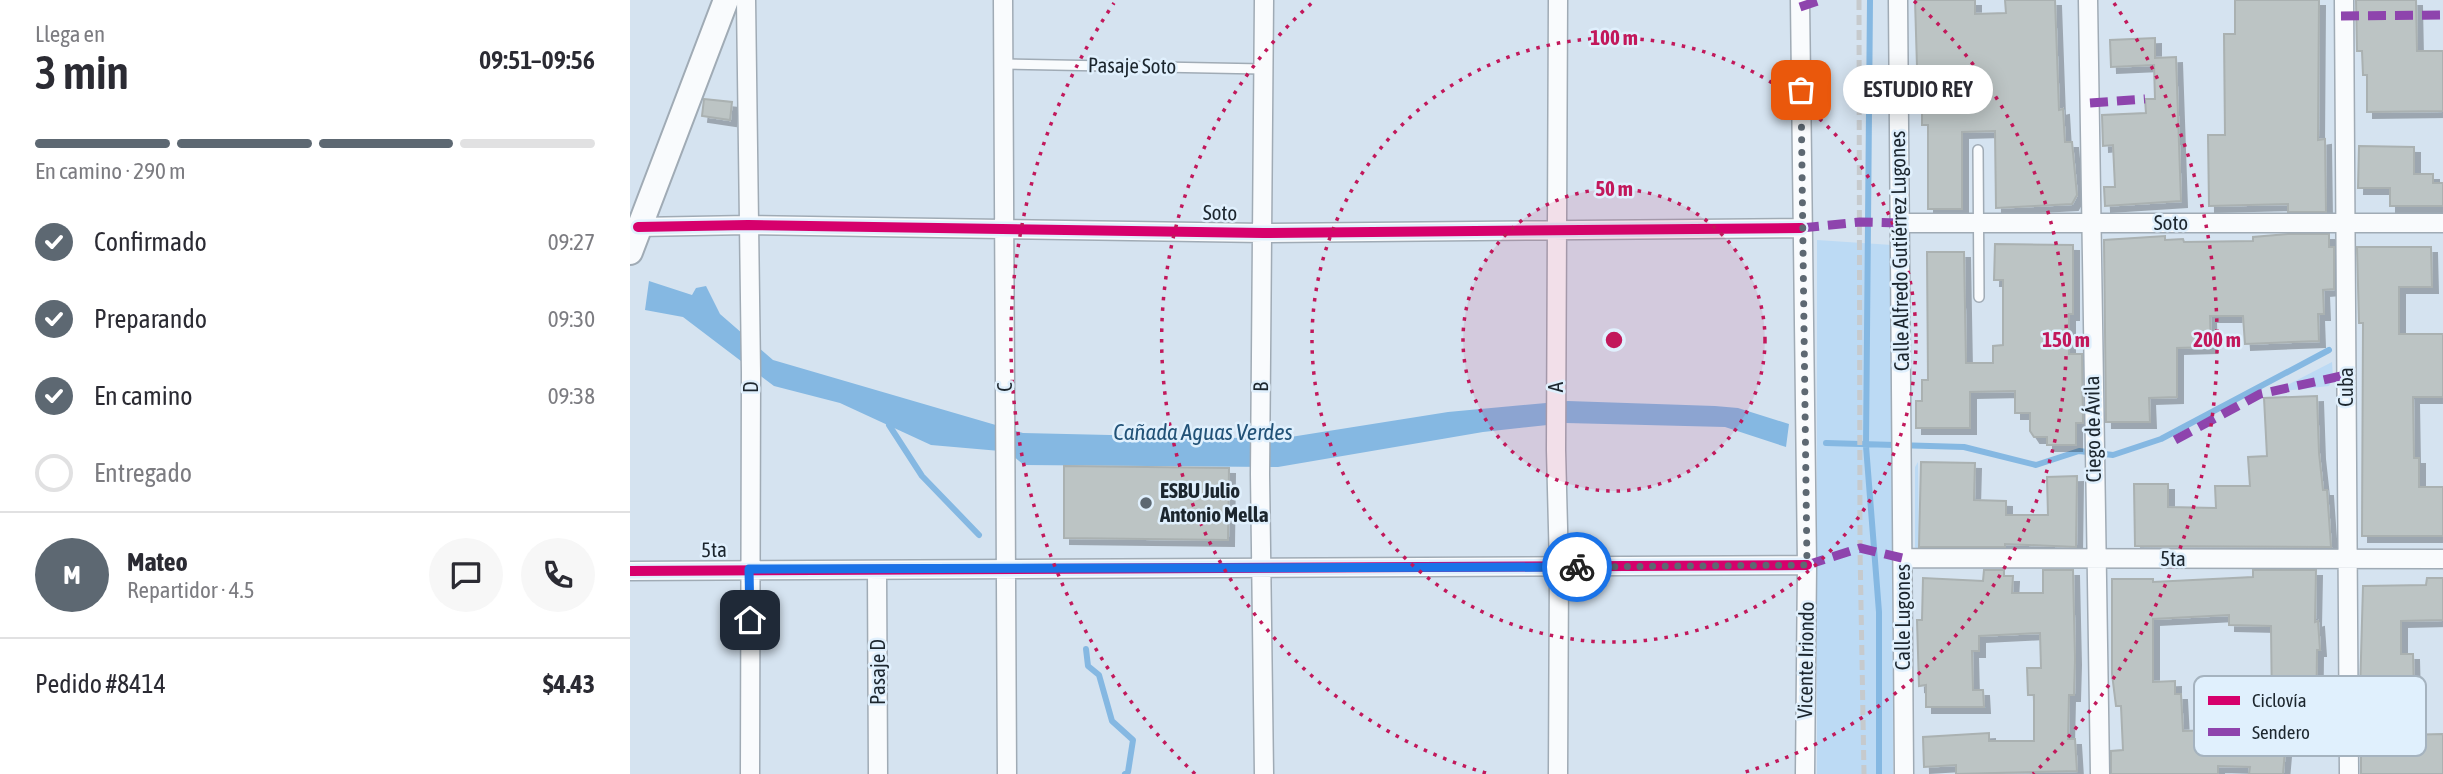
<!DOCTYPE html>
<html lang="es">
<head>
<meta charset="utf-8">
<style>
  body { margin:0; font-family:"Asap Condensed",sans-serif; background:#f7f7f7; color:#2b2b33; height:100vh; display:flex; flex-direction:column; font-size:26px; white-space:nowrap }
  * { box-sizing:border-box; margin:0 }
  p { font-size:23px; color:#7c7c81 }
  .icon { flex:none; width:38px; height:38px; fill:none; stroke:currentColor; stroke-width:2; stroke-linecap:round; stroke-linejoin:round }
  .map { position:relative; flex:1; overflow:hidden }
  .sheet { display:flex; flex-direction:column; background:#fff; width:630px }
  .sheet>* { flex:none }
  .pin { position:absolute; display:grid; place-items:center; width:60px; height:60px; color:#fff; margin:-30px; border-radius:14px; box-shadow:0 4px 10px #0006 }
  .courier { position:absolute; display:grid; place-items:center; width:70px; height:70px; margin:-35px; border:5px solid #1a73e8; border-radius:50%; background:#fff; color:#222; box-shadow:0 2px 9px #0007 }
  .bubble { position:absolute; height:49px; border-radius:24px; background:#fff; box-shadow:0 4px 18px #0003; font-size:23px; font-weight:600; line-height:49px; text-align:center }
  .summary em { font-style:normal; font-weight:600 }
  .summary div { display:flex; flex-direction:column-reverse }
  .summary { display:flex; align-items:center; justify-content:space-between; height:119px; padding:0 35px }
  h1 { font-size:46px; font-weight:600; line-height:52px }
  .bar { display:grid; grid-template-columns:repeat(4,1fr); gap:10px 7px; align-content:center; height:84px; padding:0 35px }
  .bar i { height:9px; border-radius:5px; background:#e1e1e2 }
  .bar .selected { background:#5d6872 }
  .bar p { grid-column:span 4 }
  .line { display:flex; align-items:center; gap:18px; padding:0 35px; border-top:2px solid #e1e1e2 }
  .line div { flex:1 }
  .round { display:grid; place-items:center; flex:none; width:74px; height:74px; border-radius:37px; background:#f7f7f7 }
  ol { padding:0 35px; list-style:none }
  li { display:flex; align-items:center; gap:21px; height:77px }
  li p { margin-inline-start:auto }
  li .icon { padding:7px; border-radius:50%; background:#5d6872; color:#fff; stroke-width:4 }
  li:last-child { color:#7c7c81 }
  li i { width:38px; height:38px; border:4px solid #e1e1e2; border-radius:50% }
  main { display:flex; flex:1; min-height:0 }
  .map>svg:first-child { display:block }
</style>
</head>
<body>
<main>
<section class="sheet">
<div class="summary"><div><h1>3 min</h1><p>Llega en</p></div><em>09:51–09:56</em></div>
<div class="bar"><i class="selected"></i><i class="selected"></i><i class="selected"></i><i></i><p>En camino · 290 m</p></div>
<ol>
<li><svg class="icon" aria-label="check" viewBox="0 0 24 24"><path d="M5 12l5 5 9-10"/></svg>Confirmado<p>09:27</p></li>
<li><svg class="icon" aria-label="check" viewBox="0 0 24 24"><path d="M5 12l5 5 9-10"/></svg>Preparando<p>09:30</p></li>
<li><svg class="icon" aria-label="check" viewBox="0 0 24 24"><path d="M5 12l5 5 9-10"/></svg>En camino<p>09:38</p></li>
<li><i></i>Entregado</li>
</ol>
<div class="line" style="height:126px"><b class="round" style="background:#5d6872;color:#fff">M</b><div><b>Mateo</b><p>Repartidor · 4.5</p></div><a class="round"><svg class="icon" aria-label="chat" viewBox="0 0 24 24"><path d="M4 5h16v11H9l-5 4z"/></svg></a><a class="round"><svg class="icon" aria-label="phone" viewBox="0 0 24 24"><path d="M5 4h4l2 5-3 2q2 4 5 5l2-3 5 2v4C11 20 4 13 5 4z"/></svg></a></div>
<div class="line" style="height:91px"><div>Pedido #8414</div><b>$4.43</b></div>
</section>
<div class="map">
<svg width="1813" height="774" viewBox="0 0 1813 774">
  <defs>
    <filter id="shadow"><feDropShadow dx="6" dy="6" stdDeviation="0" flood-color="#0004"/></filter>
  </defs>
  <rect width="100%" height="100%" fill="#d5e3f0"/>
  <path fill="#bcdaf4" d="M1187,240L1262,245L1263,774H1187Z
    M1702,362L1703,378L1699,386L1644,392Z
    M1288,462L1289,548L1342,550L1288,552L1285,547V467Z"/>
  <path fill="#85b8e2" d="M19,281L62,295L66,288L76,286L90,314L143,360L393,433L648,439L818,412L938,401L1085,406L1108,408L1159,424L1156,447L1095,427L936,423L853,432L648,467L394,465L383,456L370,451L301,445L210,403L144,386L53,317L15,310Z"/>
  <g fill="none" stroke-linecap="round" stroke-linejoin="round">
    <path stroke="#85b8e2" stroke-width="6" d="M1240,0L1236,446L1249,612V774
      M259,425L292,476L349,535
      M1196,443L1334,447L1406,465L1449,451L1483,455L1531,439L1699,350
      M456,649L458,666L469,675L482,721L503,740L498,772L495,774"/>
  </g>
  <path fill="#bcc4c4" stroke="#aab1b1" stroke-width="2" fill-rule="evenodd" filter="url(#shadow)" d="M1285,0H1345V14L1376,13L1375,0H1425L1429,110L1433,109L1435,142H1442L1447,195L1442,204L1366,208L1365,131L1332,132V209H1298V125H1292V100H1288Z
    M1605,0H1689L1688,140L1695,139L1696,212H1658V204L1579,206L1578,135H1595L1594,34H1605Z
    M1726,0H1786L1787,51H1813V111L1737,112V75H1733L1732,51H1727Z
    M1525,38V58L1546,57L1551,201L1475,206L1474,187H1485L1483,145L1473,146L1472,115L1516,113L1515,99H1525L1524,65L1481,67L1480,40Z
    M74,99L102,102L100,120L72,116Z
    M1729,146L1784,147V174H1803V183H1813V206H1760V188H1728Z
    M1658,234H1699V247H1704V289L1693,290L1694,314H1688L1689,341L1615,344L1613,316H1580L1581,347L1547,348V397L1519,398L1520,422H1476L1474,240L1535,236V240L1553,239L1554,242L1623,241V237Z
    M1365,244L1443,245V314H1439V354H1452L1453,423H1446V445H1417V437H1404L1400,431V413H1385V391L1340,392V428H1286V401H1292V380H1298L1297,252H1334L1336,363H1363V346L1373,345V280H1364Z
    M1727,247H1801L1802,287H1769V334H1813V397H1783L1784,458H1789V487H1813V536H1732L1733,323H1729Z
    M1687,396L1689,453L1693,490H1697L1701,547L1505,546L1504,484H1538V507L1586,508L1585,486H1620L1618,457L1637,456L1634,398Z
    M1291,462L1345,463L1344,500L1376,501V515H1418L1417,477L1447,476L1446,547L1375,544V547H1289Z
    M434,466L599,468L598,540L434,538Z
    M1354,570H1374V576H1383L1382,593H1413V570H1443L1445,659L1444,695H1439L1438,739H1445L1447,771L1326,774V765L1294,767L1293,737L1359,733V741H1404V695H1398L1397,668H1411L1410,633L1349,636V651H1342L1343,690H1353L1354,707H1296V685L1289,686L1287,620H1292L1293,578L1353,581Z
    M1623,570H1686L1685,622L1688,621L1690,650H1687L1686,739H1656L1653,774H1619L1620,767L1588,766V774H1481V751L1493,750L1491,706H1486L1482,674V579H1523V582L1623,577ZM1599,615V625L1641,626L1642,711H1637V735L1587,734V730L1553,731L1551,694H1545V681L1523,682V619Z
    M1797,578H1813V620L1771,621V654H1783L1784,691L1730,692L1733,586L1796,585Z
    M1731,731L1771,735L1813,734V774H1731Z"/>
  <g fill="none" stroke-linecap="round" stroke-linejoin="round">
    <g stroke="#a0abb5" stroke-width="12">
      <path id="lane" d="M372,64L633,69
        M1348,150L1349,297
        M1718,713L1779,714"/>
    </g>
    <g stroke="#a0abb5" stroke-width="21">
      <path id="street" d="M116,0L121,372L120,774
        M373,0L377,774
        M634,0L630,474L634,774
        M928,0L926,450L929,567L928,774
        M1170,0L1177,565L1175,774
        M1268,0L1274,774
        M1458,0L1470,774
        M1714,0L1719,774
        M1269,223H1813
        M8,227L118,225L633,233L1171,228
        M1272,558L1813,559
        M247,570L248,774
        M0,571L1177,565"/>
    </g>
    <g stroke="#a0abb5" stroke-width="28">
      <path id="secondary" d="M0,252L96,0"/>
    </g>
    <use href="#lane" stroke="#f9fbfd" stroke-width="9"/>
    <use href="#street" stroke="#f9fbfd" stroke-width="18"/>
    <use href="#secondary" stroke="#f9fbfd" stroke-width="24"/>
    <path stroke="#c6cacd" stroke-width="5" stroke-dasharray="10 5" stroke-linecap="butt" d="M1229,0L1230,548L1234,774"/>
    <path stroke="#8e44ad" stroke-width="9" stroke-dasharray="18 9" stroke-linecap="butt" d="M1170,7L1191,0
      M1711,16L1813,15
      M1460,103L1515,99
      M1171,228L1230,222L1269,223
      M1545,440L1630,394L1716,375
      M1177,565L1230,548L1272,558"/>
    <g stroke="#e0f0fd" stroke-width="15">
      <path id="cycleway" d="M8,227L118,225L633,233L1171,228
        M0,571L1177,565"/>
    </g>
    <use href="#cycleway" stroke="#d6006c" stroke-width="10"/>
  </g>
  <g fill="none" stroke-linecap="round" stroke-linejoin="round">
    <path stroke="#5d6872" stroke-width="7" stroke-dasharray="0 12.6" d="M947,567L1177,565L1171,90"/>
    <path stroke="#1a73e8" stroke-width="9" d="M120,620L119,569L947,567"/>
  </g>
  <circle cx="984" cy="340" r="151" fill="#c2185b" fill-opacity=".12"/>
  <g fill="none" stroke="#c2185b" stroke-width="3.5" stroke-dasharray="3.5 7">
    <circle cx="984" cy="340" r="151"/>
    <circle cx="984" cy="340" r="302"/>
    <path d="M856 773A452 452 0 0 1 684 1M1284 1A452 452 0 0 1 1112 773"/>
    <path d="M565 774A603 603 0 0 1 484 3M1484 3A603 603 0 0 1 1403 774"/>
  </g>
  <circle fill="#5d6872" stroke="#e0f0fd" stroke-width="2.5" cx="516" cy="503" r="7"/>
  <g text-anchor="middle" stroke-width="5" stroke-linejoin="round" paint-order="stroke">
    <g font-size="21" fill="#1c262e" stroke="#e0f0fd">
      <text transform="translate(502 66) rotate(1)" y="7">Pasaje Soto</text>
      <text transform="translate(590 213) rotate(1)" y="7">Soto</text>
      <text x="1541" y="230">Soto</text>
      <text transform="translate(1270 251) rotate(-91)" y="7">Calle Alfredo Gutiérrez Lugones</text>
      <text transform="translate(121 387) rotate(-90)" y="7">D</text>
      <text transform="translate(375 387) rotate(-90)" y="7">C</text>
      <text transform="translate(631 387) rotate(-89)" y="7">B</text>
      <text transform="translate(926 387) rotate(-90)" y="7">A</text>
      <text transform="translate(1716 387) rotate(-90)" y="7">Cuba</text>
      <text transform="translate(1463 429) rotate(-91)" y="7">Ciego de Ávila</text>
      <text transform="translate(84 550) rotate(-1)" y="7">5ta</text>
      <text x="1543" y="566">5ta</text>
      <text transform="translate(1273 617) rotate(-90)" y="7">Calle Lugones</text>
      <text transform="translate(1176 660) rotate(-89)" y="7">Vicente Iriondo</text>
      <text transform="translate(248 672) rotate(-90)" y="7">Pasaje D</text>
    </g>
    <g font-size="21" font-weight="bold" fill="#1c262e" stroke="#e0f0fd" text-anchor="start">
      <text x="530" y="498">ESBU Julio<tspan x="530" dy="24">Antonio Mella</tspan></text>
    </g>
    <g font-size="23" font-style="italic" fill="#215176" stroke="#e0f0fd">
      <text x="573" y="440">Cañada Aguas Verdes</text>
    </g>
  </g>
  <rect x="1564" y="676" width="232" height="80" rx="10" fill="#e0f0fd" stroke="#a5b3bf" stroke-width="2"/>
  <rect x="1578" y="696" width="32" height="9" fill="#d6006c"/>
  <rect x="1578" y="728" width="32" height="8" fill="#8e44ad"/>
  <g font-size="19" fill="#1c262e">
    <text x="1622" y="707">Ciclovía</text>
    <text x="1622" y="739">Sendero</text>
  </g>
  <circle cx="984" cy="340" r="10" fill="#c2185b" stroke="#e0f0fd" stroke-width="3.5"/>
  <g font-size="21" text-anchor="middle" font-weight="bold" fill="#c2185b" stroke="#e0f0fd" stroke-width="5" stroke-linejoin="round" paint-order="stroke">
    <text x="984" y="45">100 m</text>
    <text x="984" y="196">50 m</text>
    <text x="1436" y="347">150 m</text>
    <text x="1587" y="347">200 m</text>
  </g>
</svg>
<div class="pin" style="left:1171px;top:90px;background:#ea580c"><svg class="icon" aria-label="bag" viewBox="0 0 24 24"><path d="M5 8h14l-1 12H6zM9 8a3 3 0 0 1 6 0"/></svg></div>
<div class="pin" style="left:120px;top:620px;background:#1f2937"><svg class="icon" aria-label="home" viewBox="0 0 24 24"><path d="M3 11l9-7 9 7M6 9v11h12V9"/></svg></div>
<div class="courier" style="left:947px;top:567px"><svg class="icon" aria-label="bike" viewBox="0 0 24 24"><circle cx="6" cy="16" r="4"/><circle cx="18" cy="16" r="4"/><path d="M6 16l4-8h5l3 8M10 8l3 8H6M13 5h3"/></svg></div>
<div class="bubble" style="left:1213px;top:65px;width:150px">ESTUDIO REY</div>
</div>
</main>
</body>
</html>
